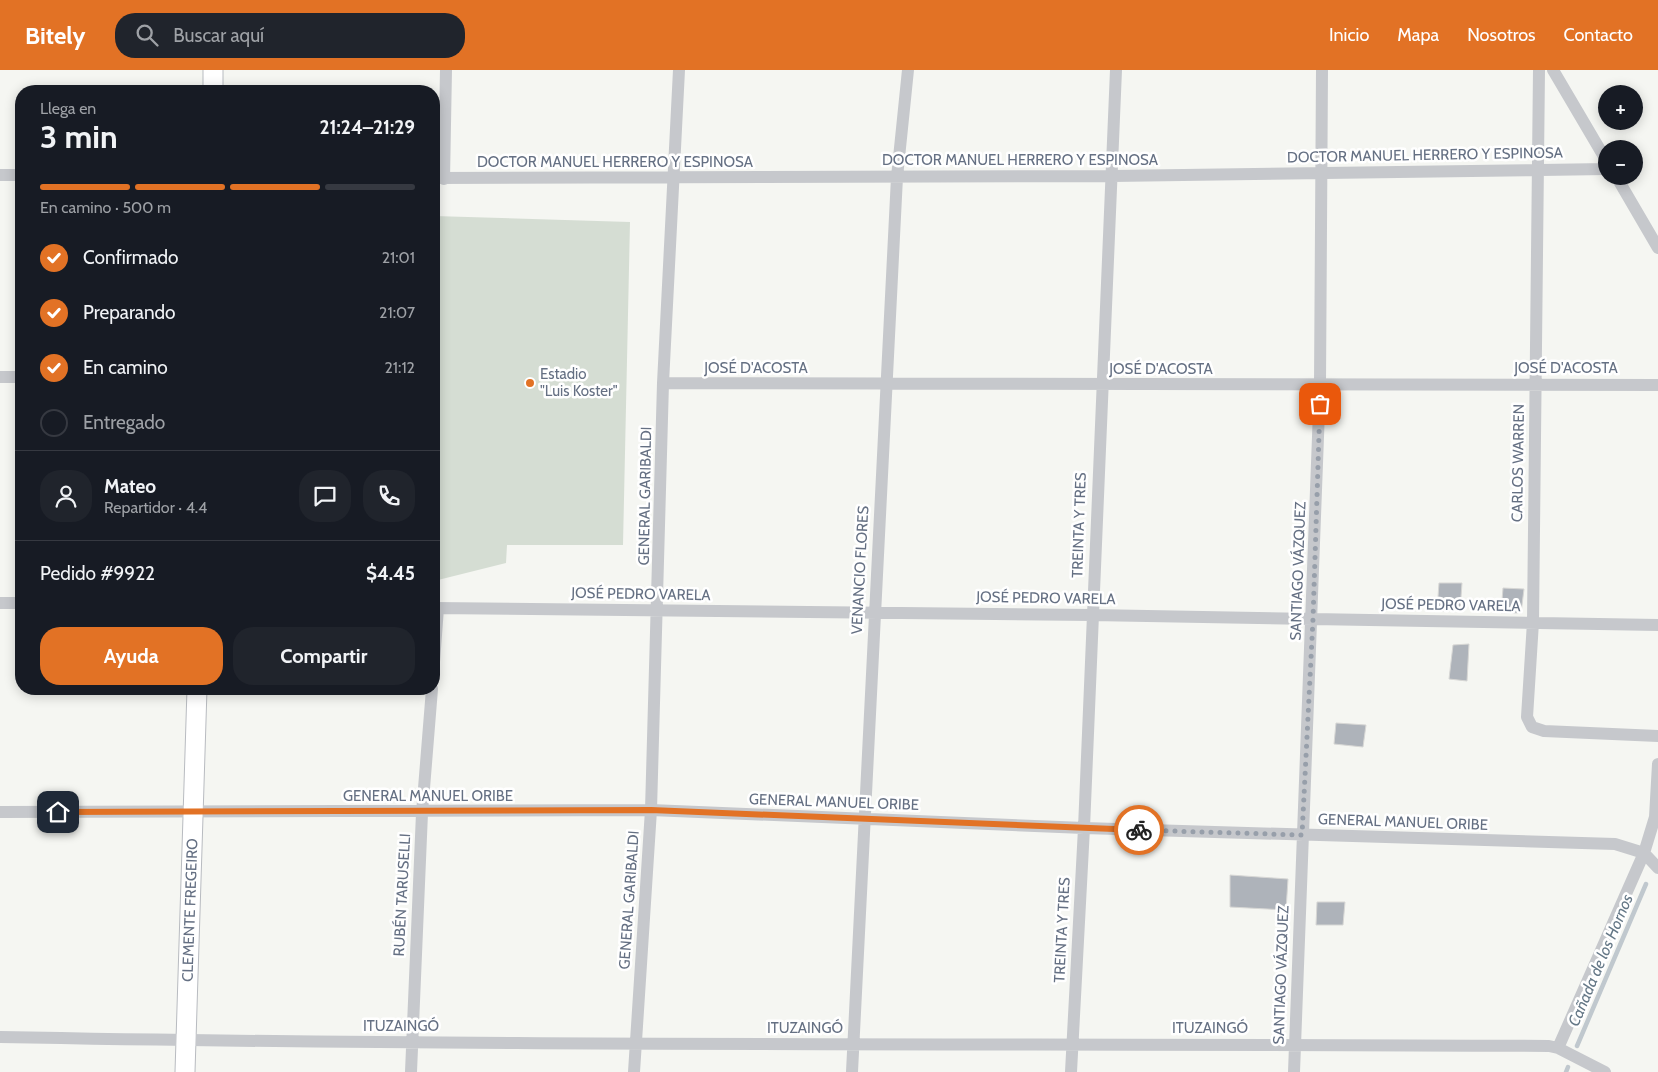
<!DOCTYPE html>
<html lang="es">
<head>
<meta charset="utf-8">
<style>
  body { margin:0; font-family:Cabin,sans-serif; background:#20242c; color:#f1f3f6; height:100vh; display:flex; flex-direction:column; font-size:19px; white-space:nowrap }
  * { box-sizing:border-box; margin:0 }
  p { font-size:16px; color:#9ea1a6 }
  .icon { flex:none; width:28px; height:28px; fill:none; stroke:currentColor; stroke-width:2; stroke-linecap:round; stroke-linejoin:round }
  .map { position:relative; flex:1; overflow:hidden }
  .details { position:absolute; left:15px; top:15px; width:425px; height:610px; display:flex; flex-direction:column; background:#171b24; border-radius:20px; box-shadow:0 2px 12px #0003 }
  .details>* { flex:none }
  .controls { position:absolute; left:1598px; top:15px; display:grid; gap:10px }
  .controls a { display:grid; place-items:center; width:45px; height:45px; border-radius:50%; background:#171b24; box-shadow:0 2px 12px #0003; font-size:25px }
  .pin { position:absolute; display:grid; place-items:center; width:42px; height:42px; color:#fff; margin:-21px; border-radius:10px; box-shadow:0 2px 8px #0006 }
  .courier { position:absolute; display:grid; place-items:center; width:50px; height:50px; margin:-25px; border:4px solid #e27225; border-radius:50%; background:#fff; color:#222; box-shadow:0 1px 6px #0007 }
  .headline em { font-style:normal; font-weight:700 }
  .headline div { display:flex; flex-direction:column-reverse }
  .headline { display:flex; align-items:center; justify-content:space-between; height:85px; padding:0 25px }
  h1 { font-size:32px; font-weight:700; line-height:38px }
  .bar { display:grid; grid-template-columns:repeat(4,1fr); gap:8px 5px; align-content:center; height:60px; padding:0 25px }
  .bar i { height:6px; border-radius:4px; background:#363941 }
  .bar .current { background:#e27225 }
  .bar p { grid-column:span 4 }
  .line { display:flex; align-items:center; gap:12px; padding:0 25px; border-top:1px solid #363941 }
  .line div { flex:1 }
  .round { display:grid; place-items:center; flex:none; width:52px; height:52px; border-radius:20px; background:#20242c }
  ol { padding:0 25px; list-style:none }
  li { display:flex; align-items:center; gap:15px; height:55px }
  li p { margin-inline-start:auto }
  li .icon { padding:5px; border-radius:50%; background:#e27225; color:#fff; stroke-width:4 }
  li:last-child { color:#9ea1a6 }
  li i { width:28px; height:28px; border:2px solid #363941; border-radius:50% }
  .primary-button { display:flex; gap:10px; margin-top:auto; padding:10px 25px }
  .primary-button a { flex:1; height:58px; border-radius:20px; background:#e27225; color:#fff; font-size:20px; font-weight:700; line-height:58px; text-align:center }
  .primary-button a+a { background:#20242c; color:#f1f3f6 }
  header { display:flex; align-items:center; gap:30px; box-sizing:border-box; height:70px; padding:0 25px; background:#e27225; color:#fff }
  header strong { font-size:24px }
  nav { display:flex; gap:28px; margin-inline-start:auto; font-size:18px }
  .search { width:350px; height:45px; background:#20242c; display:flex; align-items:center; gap:12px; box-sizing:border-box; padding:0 18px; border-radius:20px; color:#9ea1a6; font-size:19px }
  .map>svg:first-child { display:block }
</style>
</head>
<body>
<header>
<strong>Bitely</strong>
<div class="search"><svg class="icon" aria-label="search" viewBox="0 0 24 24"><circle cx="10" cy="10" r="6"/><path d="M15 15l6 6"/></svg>Buscar aquí</div>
<nav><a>Inicio</a><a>Mapa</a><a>Nosotros</a><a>Contacto</a></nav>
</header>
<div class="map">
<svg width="1658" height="1002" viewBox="0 0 1658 1002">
  <rect width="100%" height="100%" fill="#f5f6f2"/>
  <path fill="#d5ddd3" d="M434,146L630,152L623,475H507L506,493L434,511Z"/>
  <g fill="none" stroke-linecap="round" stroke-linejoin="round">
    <path stroke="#c0c8ce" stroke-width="4.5" d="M1577,976L1646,814
      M1566,1002L1568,997"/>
  </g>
  <path fill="#aeb3ba" stroke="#d7d7d5" d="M1439,513H1462L1460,541H1437Z
    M1503,518L1524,519L1521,543H1501Z
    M1469,574L1467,611L1449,609L1453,575Z
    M1336,653L1366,655L1363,677L1334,674Z
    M1230,805L1288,809L1286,840L1230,837Z
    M1317,832H1345L1343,855H1316Z"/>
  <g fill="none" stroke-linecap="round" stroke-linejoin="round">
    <g stroke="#b8bbc0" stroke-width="21">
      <path id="secondary" d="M213,21V0
        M185,1002L197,619"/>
    </g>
    <path stroke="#c6c8cc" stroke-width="12" d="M1539,0L1533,552L1527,647L1532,657L1544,661L1658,666
      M1553,0L1606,90
      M0,105H21
      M1616,106L1658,178
      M434,108L1112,106L1606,99
      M444,109L446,0
      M0,307H21
      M663,313L1658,315
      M0,533H21
      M434,538L1092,545L1658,555
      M434,592L438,538
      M0,742L651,740L1084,758L1615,774L1644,783L1658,798
      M0,967C516,977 1033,973 1549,976L1558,978L1605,1002
      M1558,978L1644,783L1655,747L1658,694
      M411,1002L422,743L432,619
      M634,1002L651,740L663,313L679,0
      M852,1002L897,107L908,0
      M1071,1002L1084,758L1116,0
      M1294,1002L1320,314L1322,0"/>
    <use href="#secondary" stroke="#fff" stroke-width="19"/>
  </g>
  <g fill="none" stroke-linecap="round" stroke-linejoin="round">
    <path stroke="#979faa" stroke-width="5" stroke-dasharray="0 9" d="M1139,760L1302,765L1313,549L1320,334"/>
    <path stroke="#e27225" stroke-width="6" d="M58,742L651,740L1139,760"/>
  </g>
  <circle fill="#e27225" stroke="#fff" stroke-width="2" cx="530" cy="313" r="5"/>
  <g text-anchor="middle" stroke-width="5" stroke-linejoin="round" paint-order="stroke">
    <g font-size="15" fill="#657083" stroke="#fff">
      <text transform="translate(1425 85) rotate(-1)" y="5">DOCTOR MANUEL HERRERO Y ESPINOSA</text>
      <text x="1020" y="95">DOCTOR MANUEL HERRERO Y ESPINOSA</text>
      <text x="615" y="97">DOCTOR MANUEL HERRERO Y ESPINOSA</text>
      <text x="756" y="303">JOSÉ D'ACOSTA</text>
      <text x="1566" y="303">JOSÉ D'ACOSTA</text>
      <text x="1161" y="304">JOSÉ D'ACOSTA</text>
      <text transform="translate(1518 393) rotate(-89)" y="5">CARLOS WARREN</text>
      <text transform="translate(645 426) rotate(-89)" y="5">GENERAL GARIBALDI</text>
      <text transform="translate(1079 455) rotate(-88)" y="5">TREINTA Y TRES</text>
      <text transform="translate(860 500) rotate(-87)" y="5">VENANCIO FLORES</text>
      <text transform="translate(1298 501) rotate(-88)" y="5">SANTIAGO VÁZQUEZ</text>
      <text transform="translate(641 524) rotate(1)" y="5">JOSÉ PEDRO VARELA</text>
      <text transform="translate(1046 528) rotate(1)" y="5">JOSÉ PEDRO VARELA</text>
      <text transform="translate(1451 535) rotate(1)" y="5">JOSÉ PEDRO VARELA</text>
      <text x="428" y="731">GENERAL MANUEL ORIBE</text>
      <text transform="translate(834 732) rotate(2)" y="5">GENERAL MANUEL ORIBE</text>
      <text transform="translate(1403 752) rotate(2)" y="5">GENERAL MANUEL ORIBE</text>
      <text transform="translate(402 825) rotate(-87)" y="5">RUBÉN TARUSELLI</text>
      <text transform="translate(629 830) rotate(-86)" y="5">GENERAL GARIBALDI</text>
      <text transform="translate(190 840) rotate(-88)" y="5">CLEMENTE FREGEIRO</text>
      <text transform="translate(1062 860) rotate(-87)" y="5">TREINTA Y TRES</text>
      <text transform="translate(1281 905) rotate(-88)" y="5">SANTIAGO VÁZQUEZ</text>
      <text x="401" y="961">ITUZAINGÓ</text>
      <text x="805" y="963">ITUZAINGÓ</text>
      <text x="1210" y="963">ITUZAINGÓ</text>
    </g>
    <g font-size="15" fill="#657083" stroke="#fff" text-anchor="start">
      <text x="540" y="309">Estadio<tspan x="540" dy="17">"Luis Koster"</tspan></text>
    </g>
    <g font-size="16" font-style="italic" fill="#657887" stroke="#fff">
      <text transform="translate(1600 890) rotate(-67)" y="6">Cañada de los Hornos</text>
    </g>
  </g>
</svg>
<div class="controls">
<a>+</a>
<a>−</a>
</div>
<div class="pin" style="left:1320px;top:334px;background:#ea580c"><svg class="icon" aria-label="bag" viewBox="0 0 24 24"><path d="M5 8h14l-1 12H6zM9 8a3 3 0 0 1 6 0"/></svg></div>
<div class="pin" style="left:58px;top:742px;background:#1f2937"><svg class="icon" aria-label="home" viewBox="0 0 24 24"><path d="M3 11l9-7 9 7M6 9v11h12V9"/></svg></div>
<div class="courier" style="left:1139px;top:760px"><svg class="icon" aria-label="bike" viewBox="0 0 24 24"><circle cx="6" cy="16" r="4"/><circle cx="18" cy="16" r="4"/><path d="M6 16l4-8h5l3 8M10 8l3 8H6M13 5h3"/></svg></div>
<section class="details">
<div class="headline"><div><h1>3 min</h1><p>Llega en</p></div><em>21:24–21:29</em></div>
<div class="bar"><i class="current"></i><i class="current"></i><i class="current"></i><i></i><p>En camino · 500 m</p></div>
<ol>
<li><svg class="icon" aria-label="check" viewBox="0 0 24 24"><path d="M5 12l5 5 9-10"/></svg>Confirmado<p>21:01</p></li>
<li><svg class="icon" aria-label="check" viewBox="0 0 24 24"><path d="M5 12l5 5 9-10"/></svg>Preparando<p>21:07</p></li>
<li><svg class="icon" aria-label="check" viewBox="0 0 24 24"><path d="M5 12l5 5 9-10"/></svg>En camino<p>21:12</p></li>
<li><i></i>Entregado</li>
</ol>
<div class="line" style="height:90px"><a class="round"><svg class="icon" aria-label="person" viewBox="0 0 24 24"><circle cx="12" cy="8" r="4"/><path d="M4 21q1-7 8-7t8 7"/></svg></a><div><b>Mateo</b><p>Repartidor · 4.4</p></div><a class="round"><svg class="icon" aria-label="chat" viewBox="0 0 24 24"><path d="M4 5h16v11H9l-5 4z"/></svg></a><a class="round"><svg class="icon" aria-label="phone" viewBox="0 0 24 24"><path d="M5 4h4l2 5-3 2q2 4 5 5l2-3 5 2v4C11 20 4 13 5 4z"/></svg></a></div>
<div class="line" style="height:65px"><div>Pedido #9922</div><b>$4.45</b></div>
<div class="primary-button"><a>Ayuda</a><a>Compartir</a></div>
</section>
</div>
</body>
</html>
